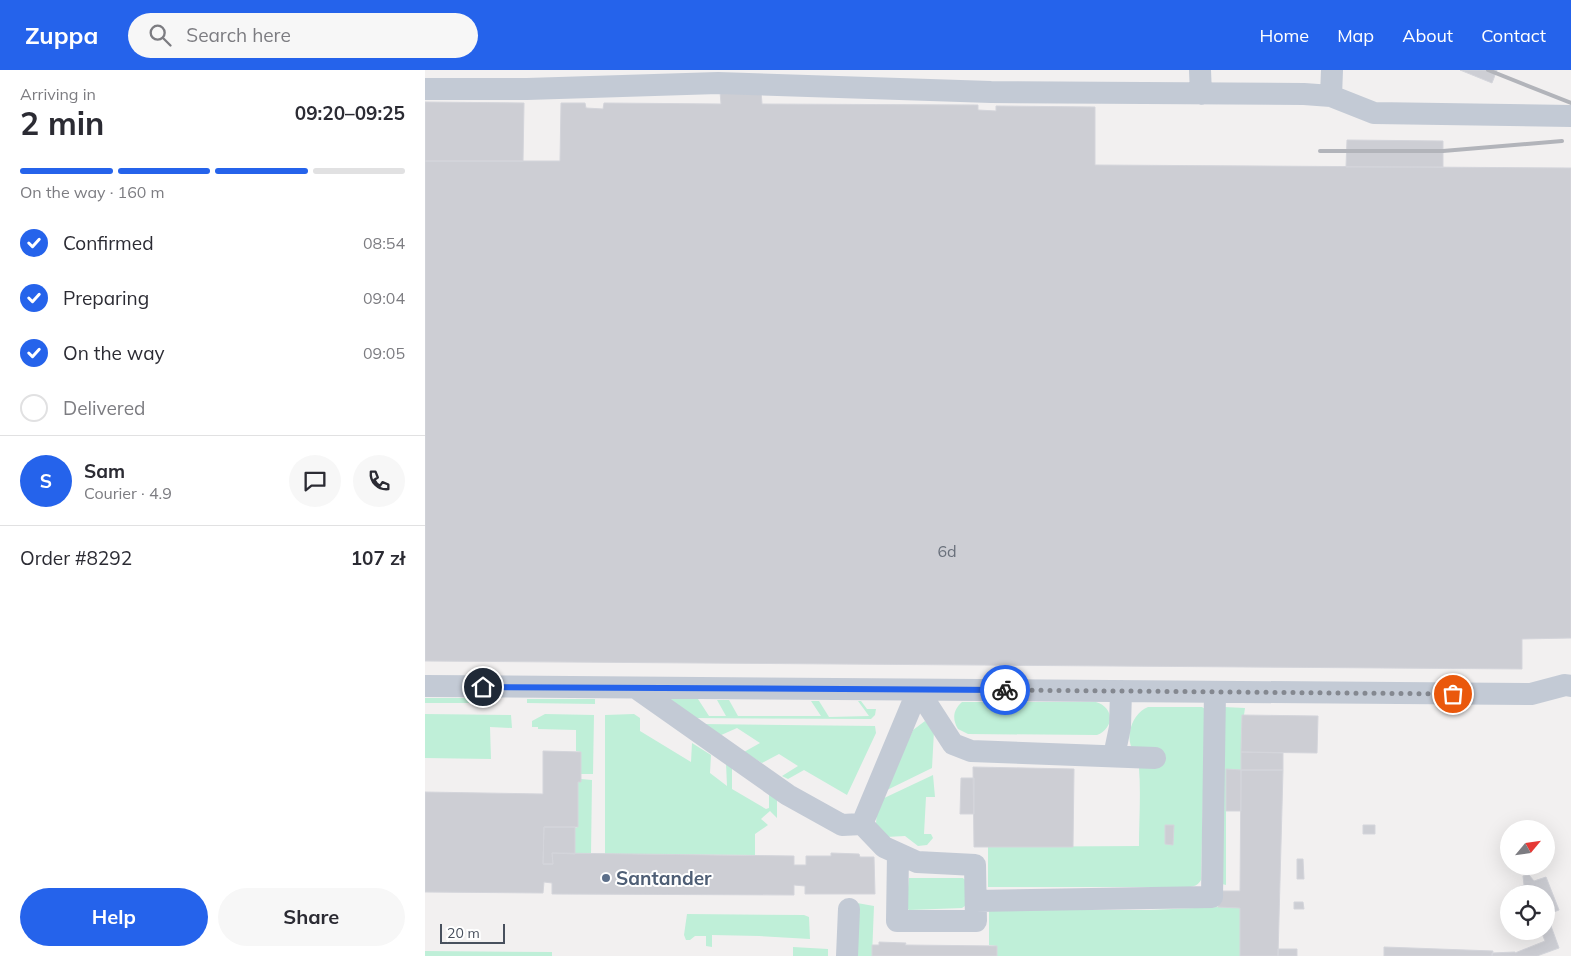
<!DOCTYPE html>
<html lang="en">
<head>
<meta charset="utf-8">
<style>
  body { margin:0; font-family:Mulish,sans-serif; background:#f7f7f7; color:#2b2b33; height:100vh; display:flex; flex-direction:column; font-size:19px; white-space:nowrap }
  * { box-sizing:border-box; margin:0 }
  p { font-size:16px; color:#7c7c81 }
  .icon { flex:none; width:28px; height:28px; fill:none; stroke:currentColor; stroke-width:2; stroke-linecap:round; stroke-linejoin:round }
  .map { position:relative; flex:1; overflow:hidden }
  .panel { display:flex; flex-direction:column; background:#fff; width:425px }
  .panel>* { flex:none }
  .needle { width:32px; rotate:61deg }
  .controls { position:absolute; left:1075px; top:750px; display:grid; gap:10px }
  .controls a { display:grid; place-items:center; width:55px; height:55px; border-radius:50%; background:#fff; box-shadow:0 5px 20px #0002; font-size:25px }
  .scale { position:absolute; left:15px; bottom:12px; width:65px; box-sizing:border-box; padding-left:5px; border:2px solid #48505d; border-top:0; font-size:14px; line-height:18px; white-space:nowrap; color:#48505d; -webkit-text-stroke:4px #fff; paint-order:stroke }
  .pin { position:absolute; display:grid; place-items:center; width:42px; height:42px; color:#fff; margin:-21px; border:2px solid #fff; border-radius:50%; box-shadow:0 1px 5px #0007 }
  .courier { position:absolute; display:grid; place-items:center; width:50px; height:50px; margin:-25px; border:4px solid #2563eb; border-radius:50%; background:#fff; color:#222; box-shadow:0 1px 6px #0007 }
  .headline em { font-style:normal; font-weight:700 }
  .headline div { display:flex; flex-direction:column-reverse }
  .headline { display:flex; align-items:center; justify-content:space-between; height:85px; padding:0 20px }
  h1 { font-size:32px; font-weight:700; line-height:38px }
  .bar { display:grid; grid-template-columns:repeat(4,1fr); gap:8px 5px; align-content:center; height:60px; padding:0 20px }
  .bar i { height:6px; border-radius:4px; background:#e1e1e2 }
  .bar .selected { background:#2563eb }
  .bar p { grid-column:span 4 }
  .line { display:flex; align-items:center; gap:12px; padding:0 20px; border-top:1px solid #e1e1e2 }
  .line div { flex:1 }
  .round { display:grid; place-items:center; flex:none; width:52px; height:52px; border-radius:26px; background:#f7f7f7 }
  ol { padding:0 20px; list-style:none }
  li { display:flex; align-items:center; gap:15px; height:55px }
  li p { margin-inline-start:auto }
  li .icon { padding:5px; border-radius:50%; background:#2563eb; color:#fff; stroke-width:4 }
  li:last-child { color:#7c7c81 }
  li i { width:28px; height:28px; border:2px solid #e1e1e2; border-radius:50% }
  .button { display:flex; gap:10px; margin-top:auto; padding:10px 20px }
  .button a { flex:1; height:58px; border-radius:30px; background:#2563eb; color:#fff; font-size:20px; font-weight:700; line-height:58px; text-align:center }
  .button a+a { background:#f7f7f7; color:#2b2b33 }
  header { display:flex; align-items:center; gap:30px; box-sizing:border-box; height:70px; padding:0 25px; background:#2563eb; color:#fff }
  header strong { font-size:24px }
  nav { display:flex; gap:28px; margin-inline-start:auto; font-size:18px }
  .search { width:350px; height:45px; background:#f7f7f7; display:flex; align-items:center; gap:12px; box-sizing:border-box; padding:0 18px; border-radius:28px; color:#7c7c81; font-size:19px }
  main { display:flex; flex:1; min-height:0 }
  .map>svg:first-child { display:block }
</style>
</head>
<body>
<header>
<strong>Zuppa</strong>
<div class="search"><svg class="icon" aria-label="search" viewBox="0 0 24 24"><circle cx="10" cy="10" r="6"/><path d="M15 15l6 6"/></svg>Search here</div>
<nav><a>Home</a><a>Map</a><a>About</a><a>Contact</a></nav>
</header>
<main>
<section class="panel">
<div class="headline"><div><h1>2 min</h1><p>Arriving in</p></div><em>09:20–09:25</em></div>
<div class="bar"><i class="selected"></i><i class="selected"></i><i class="selected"></i><i></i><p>On the way · 160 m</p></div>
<ol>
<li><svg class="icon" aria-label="check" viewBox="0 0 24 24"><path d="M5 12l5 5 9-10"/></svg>Confirmed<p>08:54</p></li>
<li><svg class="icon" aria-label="check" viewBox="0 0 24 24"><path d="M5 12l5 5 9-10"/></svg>Preparing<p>09:04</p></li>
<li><svg class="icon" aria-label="check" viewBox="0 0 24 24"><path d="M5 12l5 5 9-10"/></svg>On the way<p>09:05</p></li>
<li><i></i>Delivered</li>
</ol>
<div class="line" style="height:90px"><b class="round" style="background:#2563eb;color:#fff">S</b><div><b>Sam</b><p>Courier · 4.9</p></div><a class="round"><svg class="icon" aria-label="chat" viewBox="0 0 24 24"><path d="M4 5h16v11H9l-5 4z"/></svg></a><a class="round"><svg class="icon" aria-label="phone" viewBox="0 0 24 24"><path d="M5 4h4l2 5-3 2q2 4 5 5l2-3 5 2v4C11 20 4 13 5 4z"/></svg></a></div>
<div class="line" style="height:65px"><div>Order #8292</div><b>107 zł</b></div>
<div class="button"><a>Help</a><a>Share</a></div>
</section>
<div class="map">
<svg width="1146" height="886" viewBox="0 0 1146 886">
  <rect width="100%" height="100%" fill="#f2f0f0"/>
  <path fill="#bfefd8" d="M0,628H64V633H0Z
    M102,629H170V634L102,633Z
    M240,629H273L284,646H301L292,630H304L313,646H396L386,631H394L404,647L444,646L433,631H436L442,639H451L450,645L446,649L265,648Z
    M537,632H671C690,638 689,658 672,665L543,664L533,659C527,649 528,640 537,632Z
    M723,637H777L780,639L776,810C773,815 769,817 763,817H563V777L714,776C714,750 716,724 714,698C713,684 702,679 705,661C707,651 713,641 723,637Z
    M799,637L820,638L819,645H817L816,700H801V815L797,814Z
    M0,644L86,645L87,658L65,657L66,689L0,688Z
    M120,644L169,645L168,704H156V682L151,681V660L113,659V657H107V651Z
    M209,644L215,648V661L266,692L267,673L286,685L285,703L302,716L301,693L307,697V719L341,739L344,738V721L352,725V748L345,741L336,749L343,755L330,764V785L180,784V645Z
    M500,651L509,661L507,698L460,721L488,660Z
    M276,654L450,656L451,663L422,725L379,700L363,709L357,706L373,696L354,684L337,693L319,682L335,673L312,658L294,666Z
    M508,705L510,727H501L499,764H506L508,768L502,775L493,776L480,766L461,767L451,754L452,738L455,730Z
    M156,709L167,710L166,784H150V758L153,757V712H156Z
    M484,808H538L542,812L540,836L537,838L484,840L481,837Z
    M432,833L449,836L447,886H432Z
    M793,837L815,838V886H572V876L564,875V840H725Z
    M262,844L379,845L384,847L385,869L334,866L287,865V877L281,876V866H270L265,870H261L259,865Z
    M368,877L403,879V886H368Z
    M0,881L127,882V886H0Z"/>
  <path fill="#cdced4" stroke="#d4d5db" d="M1035,0H1072L1067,13Z
    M295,21H336L337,34L553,35V40L571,41V36L670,37V95L1146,98V568L1097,569V599L0,591V91H135L136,33H160L161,38L178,39L179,33L296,34Z
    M0,32L99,33L98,91H0Z
    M922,70L1018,71V97H921Z
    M817,645L893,646L892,683L816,682Z
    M118,681L156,682V712H153V757H119L118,794H128L127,783L369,786V795H381V786H406V783L434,784L435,787H449L450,824H380V816L369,815V825L127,824V813L119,812L118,823L0,822V722L118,724Z
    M816,682L858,683V700H816Z
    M548,697L649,699L648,777H549Z
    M801,699L816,700V741H801Z
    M816,700H858L853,886H815V838L793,837L794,821H815Z
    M536,708H549V744H535Z
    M740,755H749L748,775L740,774Z
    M938,755H950V764H938Z
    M119,757H150V784L127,783L128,794H118Z
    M872,789H878L879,809H872Z
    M1104,805L1109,811L1121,807L1134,840L1121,845V824H1088L1087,820L1099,815L1098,806Z
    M869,832H878L879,839H869Z
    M1122,845L1134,878L1112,886H1067V883L1090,882V883L1120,871L1116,861H1121Z
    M454,872L481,873L480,875L572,876V886H447V875H454Z
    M959,877L1068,881L1067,886H959Z
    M853,879H872V886H853Z"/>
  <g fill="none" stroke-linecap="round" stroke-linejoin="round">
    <path stroke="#c3cad5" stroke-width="22" d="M775,0L776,24
      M0,19H102L293,13L566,22L879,24L906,26L907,0
      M906,26L949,43L1146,46
      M0,616L1106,624L1140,615L1146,616
      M211,618L363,725L417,755L437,754L493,620L528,674L546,681L730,688
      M689,686L695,657L696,621
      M437,754L459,777L492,792L550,795L551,851H472L473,784
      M551,831L787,827L790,622
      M422,886L424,839"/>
    <path stroke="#b2b4ba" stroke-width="4" d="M1063,0L1146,33
      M895,81H1018L1137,71"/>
  </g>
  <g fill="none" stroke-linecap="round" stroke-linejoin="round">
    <path stroke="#848890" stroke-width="5" stroke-dasharray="0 9" d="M580,620L1028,624"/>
    <path stroke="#2563eb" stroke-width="6" d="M58,617L580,620"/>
  </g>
  <circle fill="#5c6f8a" stroke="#fff" stroke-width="2" cx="181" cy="808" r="5"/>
  <g text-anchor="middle" stroke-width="4" stroke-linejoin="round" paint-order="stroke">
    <g font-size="16" fill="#69707b">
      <text x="522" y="487">6d</text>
    </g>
    <g font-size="19" font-weight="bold" fill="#4e5e75" stroke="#fff" text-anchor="start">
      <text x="191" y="815">Santander</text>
    </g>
  </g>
</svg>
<div class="controls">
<a><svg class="needle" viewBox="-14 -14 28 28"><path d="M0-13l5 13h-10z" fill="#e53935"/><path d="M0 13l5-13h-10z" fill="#7c7c81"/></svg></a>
<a><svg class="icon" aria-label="locate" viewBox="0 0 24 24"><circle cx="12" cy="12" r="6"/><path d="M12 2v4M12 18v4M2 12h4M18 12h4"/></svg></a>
</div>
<div class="scale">20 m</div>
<div class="pin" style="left:1028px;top:624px;background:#ea580c"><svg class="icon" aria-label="bag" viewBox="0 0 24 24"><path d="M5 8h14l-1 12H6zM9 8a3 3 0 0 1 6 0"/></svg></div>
<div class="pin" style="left:58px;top:617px;background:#1f2937"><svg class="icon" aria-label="home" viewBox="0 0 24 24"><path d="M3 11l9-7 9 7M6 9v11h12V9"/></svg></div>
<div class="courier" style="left:580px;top:620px"><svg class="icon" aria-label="bike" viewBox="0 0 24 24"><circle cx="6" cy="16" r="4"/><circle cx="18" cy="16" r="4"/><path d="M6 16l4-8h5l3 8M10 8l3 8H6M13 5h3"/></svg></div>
</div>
</main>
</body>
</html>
